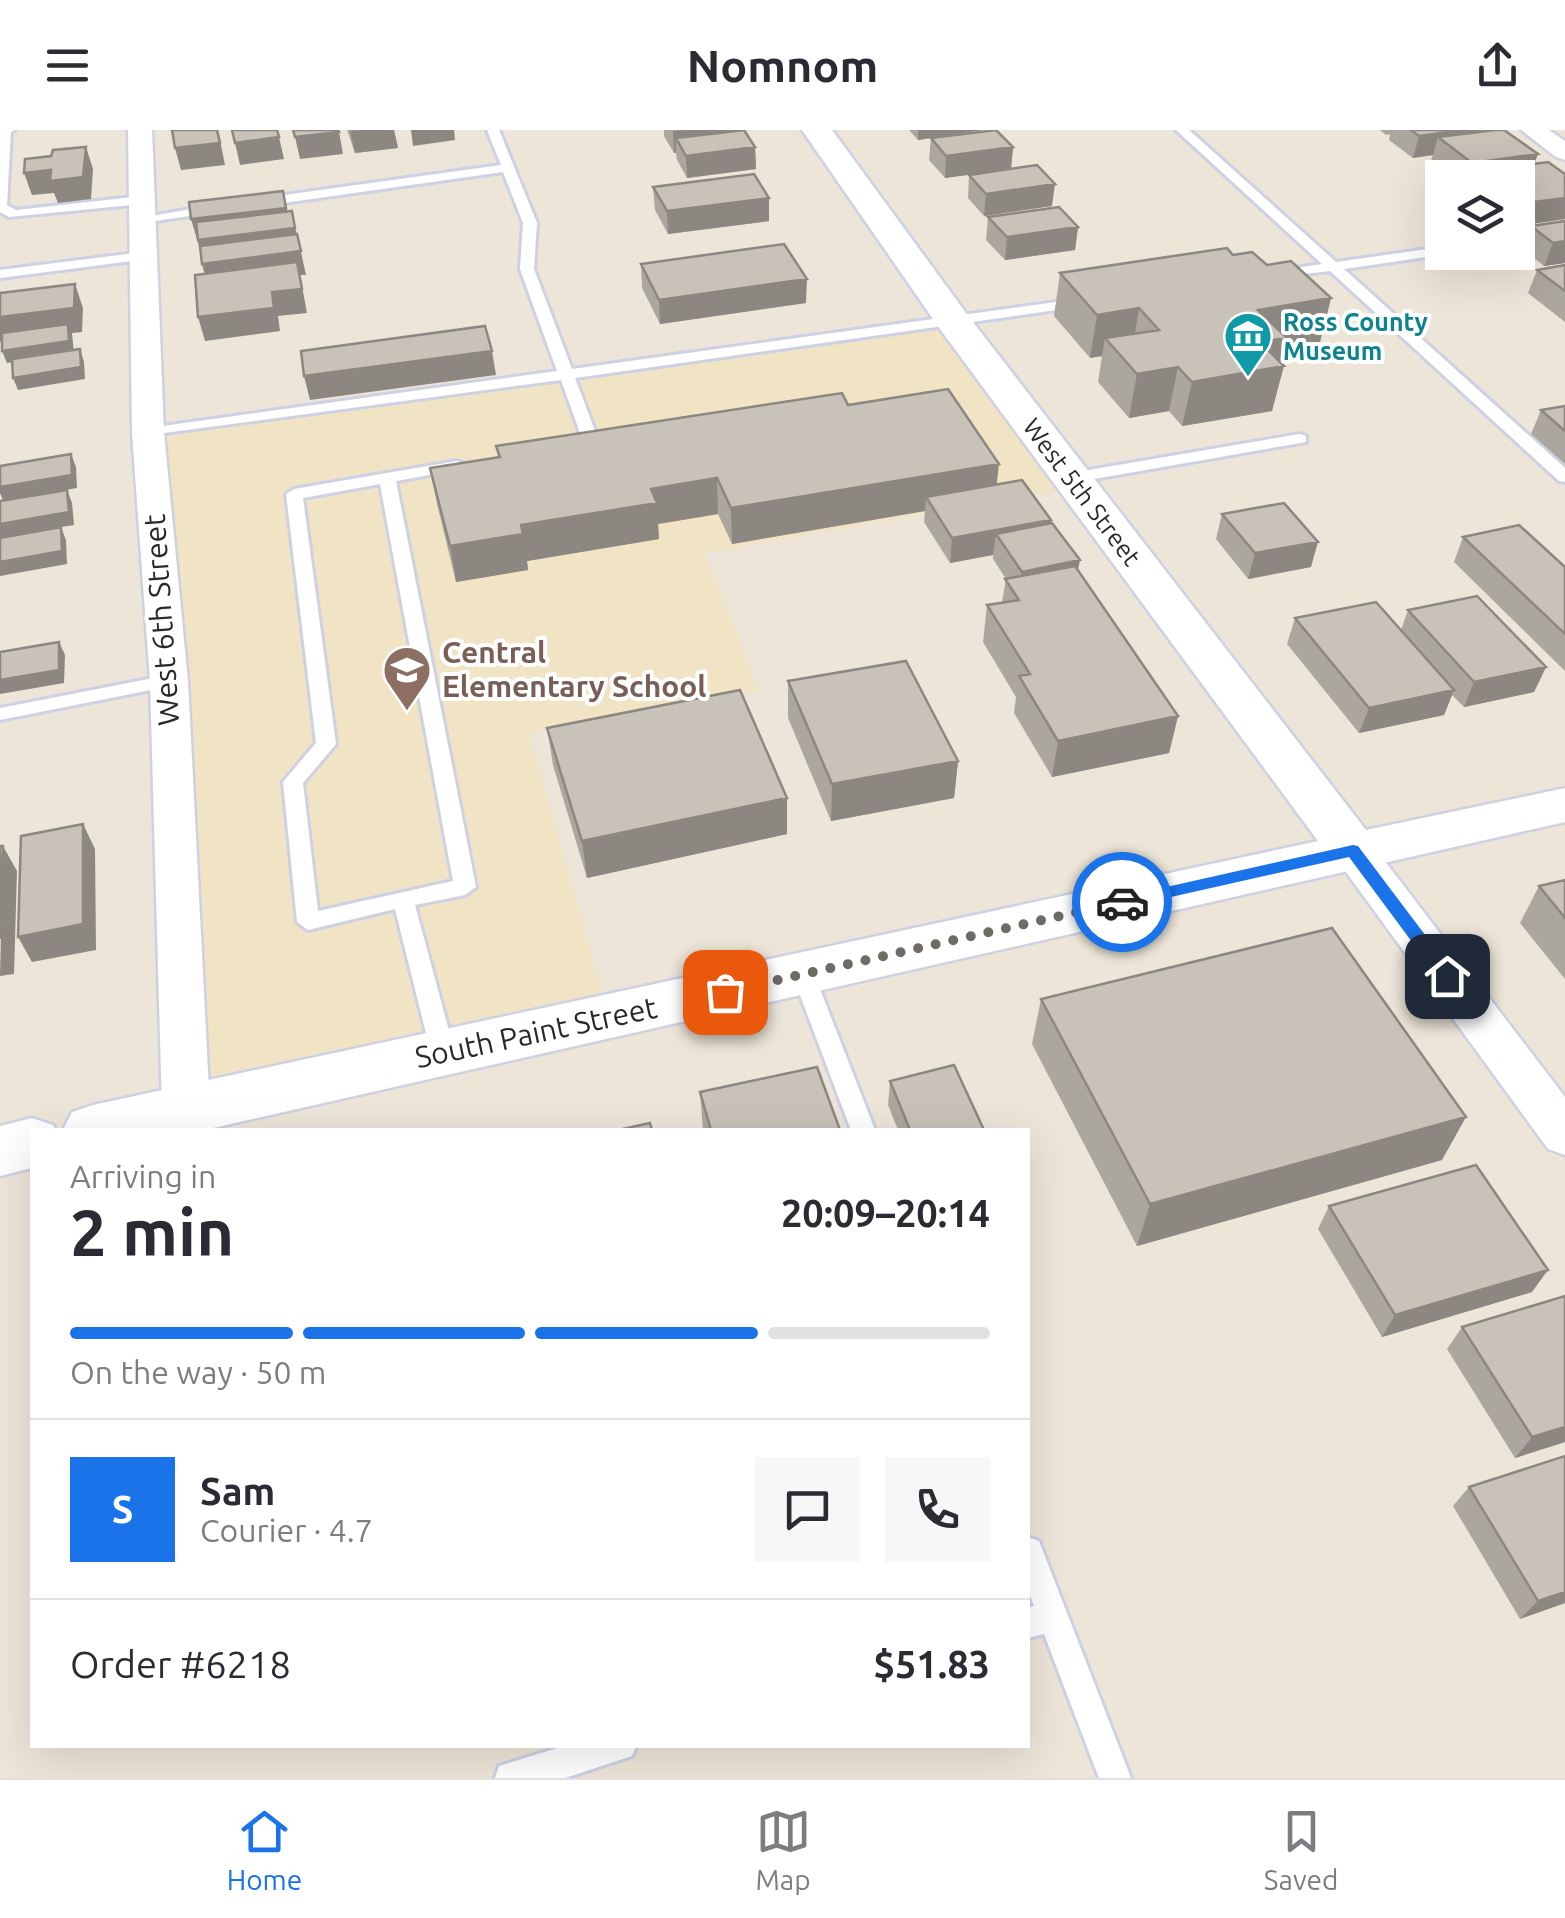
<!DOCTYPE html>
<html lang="en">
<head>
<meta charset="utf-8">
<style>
  body { margin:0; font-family:Ubuntu,sans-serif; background:#f7f7f7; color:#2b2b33; height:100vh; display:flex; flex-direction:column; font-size:38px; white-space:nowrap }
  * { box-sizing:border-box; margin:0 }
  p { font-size:32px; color:#7c7c81 }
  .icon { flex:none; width:55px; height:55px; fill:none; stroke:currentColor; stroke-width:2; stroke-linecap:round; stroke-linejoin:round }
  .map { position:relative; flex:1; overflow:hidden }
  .panel { position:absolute; left:30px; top:998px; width:1000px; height:620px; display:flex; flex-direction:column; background:#fff; border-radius:0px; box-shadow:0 10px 40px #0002 }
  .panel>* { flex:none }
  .tools { position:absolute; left:1425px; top:30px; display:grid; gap:20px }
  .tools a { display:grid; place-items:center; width:110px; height:110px; border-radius:0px; background:#fff; box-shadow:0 10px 40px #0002; font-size:50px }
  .pin { position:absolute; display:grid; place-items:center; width:85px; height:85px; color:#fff; margin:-42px; border-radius:20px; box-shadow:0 5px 15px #0006 }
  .courier { position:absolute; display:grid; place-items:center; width:100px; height:100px; margin:-50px; border:8px solid #1a73e8; border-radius:50%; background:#fff; color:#222; box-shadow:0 2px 12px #0007 }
  .summary em { font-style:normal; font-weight:700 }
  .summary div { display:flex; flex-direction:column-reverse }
  .summary { display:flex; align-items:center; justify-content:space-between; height:170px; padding:0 40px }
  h1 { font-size:65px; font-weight:700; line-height:75px }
  .bar { display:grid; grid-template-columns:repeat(4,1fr); gap:15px 10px; align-content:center; height:120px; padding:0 40px }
  .bar i { height:12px; border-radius:8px; background:#e1e1e2 }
  .bar .on { background:#1a73e8 }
  .bar p { grid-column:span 4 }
  .line { display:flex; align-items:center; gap:25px; padding:0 40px; border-top:2px solid #e1e1e2 }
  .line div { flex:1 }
  .round { display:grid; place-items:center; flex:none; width:105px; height:105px; border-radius:0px; background:#f7f7f7 }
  header { display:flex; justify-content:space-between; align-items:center; height:130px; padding:0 40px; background:#fff; font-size:45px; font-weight:700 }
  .tabs { display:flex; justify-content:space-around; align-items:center; height:140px; border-top:2px solid #e1e1e2; background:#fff; font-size:28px; color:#7c7c81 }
  .tabs a { display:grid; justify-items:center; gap:5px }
  .tabs .on { color:#1a73e8 }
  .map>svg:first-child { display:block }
</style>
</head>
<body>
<header><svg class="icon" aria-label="menu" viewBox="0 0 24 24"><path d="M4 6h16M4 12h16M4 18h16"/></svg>Nomnom<svg class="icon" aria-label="share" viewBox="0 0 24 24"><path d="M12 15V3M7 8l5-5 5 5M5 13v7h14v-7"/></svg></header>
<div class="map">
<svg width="1565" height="1648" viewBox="0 0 1565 1648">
  <rect width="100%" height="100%" fill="#ede5d8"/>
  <path fill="#f1e4c5" d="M953,191L1079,357L705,423L759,560L529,603L609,887L186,980L148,303Z"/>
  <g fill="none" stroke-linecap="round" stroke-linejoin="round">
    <g stroke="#ced1e4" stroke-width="6">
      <path id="lane" d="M0,0H11L7,75L16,80L142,66L149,70L142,74L9,87L0,82Z
        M487,0H499L537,93L534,139L572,239L1085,168L1092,172L1085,176L575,248L600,314L592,319L584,314L561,250L142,306L140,303L148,298L557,241L520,139L523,93L503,42L255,77L248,73L255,69L501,35Z
        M1176,0H1189L1336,132L1442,117V122L1447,124L1344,139L1565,338V352L1559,351L1330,141L1270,148V142L1322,134Z
        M218,74L223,75V81L142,93L135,89Z
        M1565,99V107L1518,114V106Z
        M143,122L148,123V129L0,148V140Z
        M1300,304L1306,306V312L1071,353L1063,348L1071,343Z
        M457,331L463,333V339L396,351L476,757L465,765L415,775L455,923L451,930H435L431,923L395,779L308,800L297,792L283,652L316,613L286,364L294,359ZM380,354L453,751L318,781L303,653L336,614L303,368Z
        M169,545L179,551L176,555L0,590V578Z
        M803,835L811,838L814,844L875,1000H851L792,844L795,838Z
        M1028,1407L1039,1411L1131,1648H1099L1044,1504L1028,1508V1478L1034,1476L1028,1460Z
        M567,1615H637L632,1626L565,1648H495L499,1636Z"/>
    </g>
    <g stroke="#ced1e4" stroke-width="5">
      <path id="street" d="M0,0H15L3,7Z
        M128,0H152L164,303L188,551L210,980L203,994L186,1000L169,994L162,980L150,551L132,303Z
        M1521,0H1549L1565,11V30L1556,27Z
        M1353,705L1368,709L1565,967V1025L1548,1019L1338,731L1332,720L1338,709Z"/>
    </g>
    <g stroke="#ced1e4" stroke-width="5">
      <path id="secondary" d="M802,0H832L966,183L1366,700L1565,658V692L204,1000H63L72,982L93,975L1318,711L940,199Z
        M32,988L53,995L56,1000H32V1038L0,1046V996Z"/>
    </g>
    <use href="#lane" fill="#fff" fill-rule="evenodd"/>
    <use href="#street" fill="#fff" fill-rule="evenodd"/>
    <use href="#secondary" fill="#fff" fill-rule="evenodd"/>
  </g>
  <path fill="#aca79e" d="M347,0H394L398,18L355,23Z
    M664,0H744L755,17L756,39L687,48L677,30L676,23H674L664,6Z
    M909,0H982L918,10Z
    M1380,0H1504L1535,34L1565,44V89L1518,96L1442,48V81L1429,70L1436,47L1452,45L1431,29L1433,25L1413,28L1389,10L1390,4L1386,5Z
    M931,8L1013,17L1011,39L945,48L929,30Z
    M969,45L1052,76L984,86L968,68Z
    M653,57L769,91L668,104L655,80Z
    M988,87L1078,97L1075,120L1005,130L986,110Z
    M1565,91V133L1544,136L1523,119L1531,96Z
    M1233,125L1267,135L1331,168L1320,212L1284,217L1272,281L1182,296L1169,281L1129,288L1098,252L1102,226L1090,228L1054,186L1060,143Z
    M641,134L806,173L660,194L642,158Z
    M1565,135V192L1528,163L1537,140Z
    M848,275L997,354L1050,394L1078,441L1178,586L1169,623L1052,647L1014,583L1016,567L983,512L987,475L1002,472L1006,449L993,429V425L950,433L924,392L925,381L732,414L718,384L658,394L659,409L527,431L528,440L456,452L437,374L430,338L498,328L496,316Z
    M1565,276V334L1531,304L1541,280Z
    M1222,384L1311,437L1248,449L1216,409Z
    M1463,407L1565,437V541L1454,432Z
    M1408,480L1546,537L1534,562L1464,577L1452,565L1444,585L1359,603L1287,514L1295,488L1401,500Z
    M788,551L958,631L954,668L831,691L788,588Z
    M547,598L787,704L587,748L553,635Z
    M1565,750V849L1520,793L1539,756Z
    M1041,869L1442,1030L1137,1116L1032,914Z
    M890,951L984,1000H898L888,975Z
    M700,962L840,1000H703Z
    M1329,1076L1532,1162L1382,1207L1318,1099Z
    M1462,1197L1565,1312L1515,1328L1447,1219Z
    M1565,1326V1473L1520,1489L1453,1376L1469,1357Z"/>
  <path fill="#8c8881" d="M218,0L225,35L181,40L175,18Z
    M360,0H394L398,18L355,23L350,1Z
    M411,0H454L455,10L413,16Z
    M683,0H741L676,8V23H674L673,1Z
    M918,0H982L918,10Z
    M1464,0H1497L1438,7L1433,25L1413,28L1419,6Z
    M339,2L343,24L300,29L295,7Z
    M279,7L284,29L240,35L235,13Z
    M86,17L93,39L91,69L58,73L54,63L32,65L24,43Z
    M755,17L756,39L687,48L686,26Z
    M1013,17L1011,39L945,48L946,26Z
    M1538,24L1530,46L1468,48L1472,33Z
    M1055,54L1052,76L984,86L986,64Z
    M283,61L291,98L292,81L300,121L204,133L191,89Z
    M769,68V91L668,104L667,81Z
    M1565,68V89L1518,96V74Z
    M1078,97L1075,120L1005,130L1007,107Z
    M297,104L306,145H300L307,183L278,186L280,201L205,211L198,187L208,157L202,134Z
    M1565,111V133L1544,136L1553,113Z
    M807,149L806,173L660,194L659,170Z
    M75,154L83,178L82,202L72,203L74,223L7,233L2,221L69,203L0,212V187Z
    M1331,168L1320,212L1284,217L1279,237L1284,236L1272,281L1182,296L1192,252L1258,180Z
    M1139,178L1132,222L1105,208L1102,226L1090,228L1097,185Z
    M80,219L84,232L85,249L18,260L13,248Z
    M492,221L496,245L310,270L304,246Z
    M1178,237L1169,281L1129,288L1137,244Z
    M71,324L76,337L77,358L3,370L0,363V357Z
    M999,334L995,370L926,367L925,381L732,414L731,378Z
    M717,348L718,384L658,394L659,409L527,431L528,440L456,452L450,416L651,359Z
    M67,360L72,373L74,395L61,397L66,410L67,434L0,446V394Z
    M1051,390L1047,415L996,404L993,425L950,433L952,408Z
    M1318,412L1311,437L1248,449L1255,423Z
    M1080,430L1075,456L1018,467L1022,442Z
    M59,512L65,525L64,553L0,564V550Z
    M1546,537L1534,562L1464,577L1474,552Z
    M1454,560L1444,585L1359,603L1369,578Z
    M1178,586L1169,623L1052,647L1058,611Z
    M958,631L954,668L831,691L832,654Z
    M787,668V704L587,748L582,711Z
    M83,694L95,719L96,820L32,832L18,807Z
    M3,716L17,741L14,844L0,846Z
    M1466,987L1442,1030L1137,1116L1150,1074Z
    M1548,1140L1532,1162L1382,1207L1395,1185Z
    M1565,1297V1312L1515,1328L1532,1307Z
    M1565,1462V1473L1520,1489L1538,1471Z"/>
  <path fill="#c8c2b8" stroke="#8c8881" stroke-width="2.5" d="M172,0H217L220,13L175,18Z
    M232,0H277L279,7L235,13Z
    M293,0H338L339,2L295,7Z
    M744,0L755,17L686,26L676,8Z
    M996,0L1013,17L946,26L931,8Z
    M1411,0H1464L1419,6Z
    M1495,0H1504L1538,24L1472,33L1438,7Z
    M86,17L83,47L50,51L51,40L24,43L25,29L51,26L53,20Z
    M1548,32L1565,44V68L1518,74V48H1442V52L1436,47Z
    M1037,35L1055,54L986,64L969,45Z
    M754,44L769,68L667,81L653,57Z
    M283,61L286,78L191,89L189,72Z
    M1059,77L1078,97L1007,107L988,87Z
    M292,81L295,98L198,110L196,92Z
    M1565,91V111L1553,113L1531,96Z
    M297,104L301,121L202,134L200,116Z
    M784,114L807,149L659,170L641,134Z
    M1227,118L1233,125L1252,122L1267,135L1291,131L1331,168L1258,180L1287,208L1260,212L1284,236L1192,252L1178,237L1137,244L1105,208L1159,200L1139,178L1097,185L1060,143Z
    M297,132L302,159L272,162L274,178L198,187L195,145Z
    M1565,135V161L1537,140Z
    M75,154L74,178L0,187V163Z
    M68,194L69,211L2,221V203Z
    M485,196L492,221L304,246L301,221Z
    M80,219L81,237L13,248L12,229Z
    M948,259L999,334L731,378L717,348L651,359L657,373L521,395L523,404L450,416L430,338L500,327L496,316L842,263L848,275Z
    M1565,276V301L1541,280Z
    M71,324L72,345L0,357V336Z
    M1022,350L1051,390L952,408L926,367Z
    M67,360L69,382L0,394V371Z
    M1284,373L1318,412L1255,423L1222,384Z
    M1052,393L1080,430L1022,442L996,404Z
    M1519,395L1565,437V504L1463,407Z
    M61,397L62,421L0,432V408Z
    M1075,436L1178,586L1058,611L1019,546L1030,544L987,475L1019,470L1005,449Z
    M1477,466L1546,537L1474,552L1408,480Z
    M1376,472L1454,560L1369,578L1295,488Z
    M59,512V540L0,550V522Z
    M906,531L958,631L832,654L788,551Z
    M740,560L787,668L582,711L547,598Z
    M83,694V794L18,807L21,706Z
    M0,716H3L0,809Z
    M1565,750V788L1539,756Z
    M1332,798L1466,987L1150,1074L1041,869Z
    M954,935L984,1000H910L890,951Z
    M817,937L840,1000H711L700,962Z
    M650,993L652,1000H618Z
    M1476,1035L1548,1140L1395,1185L1329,1076Z
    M1565,1166V1297L1532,1307L1462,1197Z
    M1565,1326V1462L1538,1471L1469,1357Z"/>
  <path fill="#1a73e8" d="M1353,715L1358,716L1453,842V851H1441L1349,727L1122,778L1114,772L1122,767Z"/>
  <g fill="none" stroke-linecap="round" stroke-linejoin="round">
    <path stroke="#6e6b66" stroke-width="10" stroke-dasharray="0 18" d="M725,862L1122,772"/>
  </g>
  <defs>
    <g id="museum-pin" transform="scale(2.5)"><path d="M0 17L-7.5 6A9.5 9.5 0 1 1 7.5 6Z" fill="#0f9aa8" stroke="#fff"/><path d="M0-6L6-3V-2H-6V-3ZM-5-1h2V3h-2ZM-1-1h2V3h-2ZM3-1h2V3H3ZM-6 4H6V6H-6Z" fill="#fff"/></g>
    <g id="school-pin" transform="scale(2.5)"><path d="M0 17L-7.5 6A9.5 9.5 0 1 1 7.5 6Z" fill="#8d6e63" stroke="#fff"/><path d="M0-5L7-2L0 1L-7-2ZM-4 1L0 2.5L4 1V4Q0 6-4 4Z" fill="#fff"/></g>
  </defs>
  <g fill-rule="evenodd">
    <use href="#museum-pin" x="1248" y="206"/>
    <use href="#school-pin" x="407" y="540"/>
  </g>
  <g text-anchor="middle" stroke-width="8" stroke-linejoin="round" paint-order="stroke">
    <g font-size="25" font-weight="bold" fill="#0d838f" stroke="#fff" text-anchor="start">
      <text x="1283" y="201">Ross County<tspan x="1283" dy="29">Museum</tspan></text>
    </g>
    <g font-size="25" fill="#292929" stroke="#fff">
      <text transform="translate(1082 362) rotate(53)" y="9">West 5th Street</text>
    </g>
    <g font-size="30" fill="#292929" stroke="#fff">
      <text transform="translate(162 490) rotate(-94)" y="10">West 6th Street</text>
      <text transform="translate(536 903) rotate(-12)" y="10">South Paint Street</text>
    </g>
    <g font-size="30" font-weight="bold" fill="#785e54" stroke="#fff" text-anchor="start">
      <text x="442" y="533">Central<tspan x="442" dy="34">Elementary School</tspan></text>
    </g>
  </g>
</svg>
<div class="tools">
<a><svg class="icon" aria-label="layers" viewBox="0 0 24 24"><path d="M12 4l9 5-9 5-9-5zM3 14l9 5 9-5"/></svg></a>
</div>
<div class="pin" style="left:725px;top:862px;background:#ea580c"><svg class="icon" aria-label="bag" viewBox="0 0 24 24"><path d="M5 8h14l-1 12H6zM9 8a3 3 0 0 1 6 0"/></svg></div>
<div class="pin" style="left:1447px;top:846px;background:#1f2937"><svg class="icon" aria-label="home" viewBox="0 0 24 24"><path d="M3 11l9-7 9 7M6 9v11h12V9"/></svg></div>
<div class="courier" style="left:1122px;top:772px"><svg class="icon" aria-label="car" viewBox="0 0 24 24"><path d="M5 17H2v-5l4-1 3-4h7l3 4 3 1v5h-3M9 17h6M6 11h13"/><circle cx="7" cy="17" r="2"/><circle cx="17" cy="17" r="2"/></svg></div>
<section class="panel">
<div class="summary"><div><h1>2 min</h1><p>Arriving in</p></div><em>20:09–20:14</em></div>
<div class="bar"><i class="on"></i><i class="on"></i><i class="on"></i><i></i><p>On the way · 50 m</p></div>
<div class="line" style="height:180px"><b class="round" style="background:#1a73e8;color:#fff">S</b><div><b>Sam</b><p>Courier · 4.7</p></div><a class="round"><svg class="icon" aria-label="chat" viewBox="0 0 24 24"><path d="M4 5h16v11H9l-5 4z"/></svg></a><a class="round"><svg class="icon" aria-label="phone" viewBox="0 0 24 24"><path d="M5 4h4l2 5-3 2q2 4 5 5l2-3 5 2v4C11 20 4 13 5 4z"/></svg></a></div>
<div class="line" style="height:130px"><div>Order #6218</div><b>$51.83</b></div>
</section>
</div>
<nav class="tabs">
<a class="on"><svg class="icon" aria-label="home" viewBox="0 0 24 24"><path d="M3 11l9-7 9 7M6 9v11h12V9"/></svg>Home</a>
<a><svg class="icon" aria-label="map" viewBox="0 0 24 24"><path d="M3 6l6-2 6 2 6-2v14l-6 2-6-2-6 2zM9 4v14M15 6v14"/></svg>Map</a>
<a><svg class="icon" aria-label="saved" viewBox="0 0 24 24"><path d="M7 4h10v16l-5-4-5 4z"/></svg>Saved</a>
</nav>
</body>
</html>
